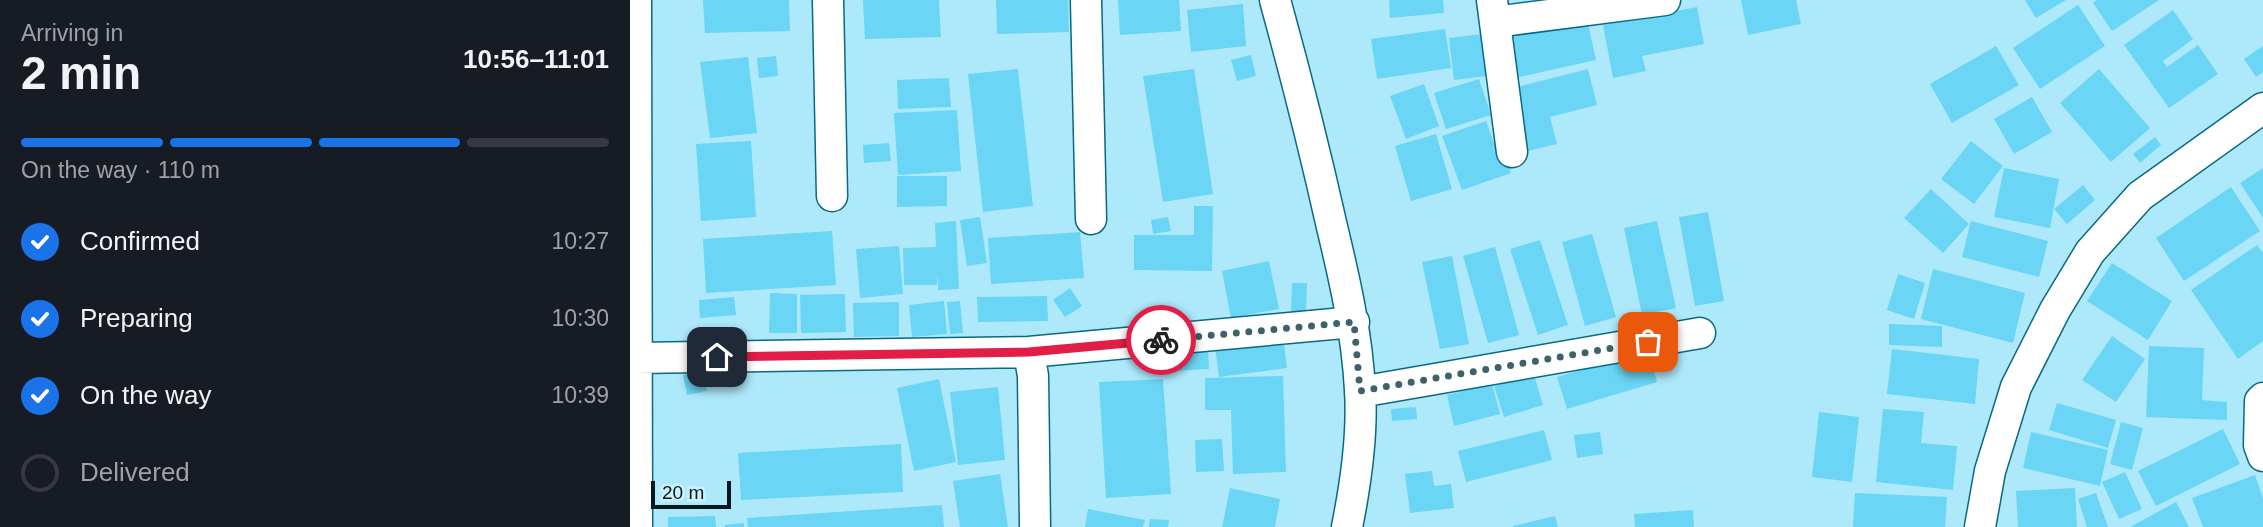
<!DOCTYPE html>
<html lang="en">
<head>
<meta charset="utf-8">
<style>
  body { margin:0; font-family:Helvetica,sans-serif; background:#242831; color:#f1f3f6; height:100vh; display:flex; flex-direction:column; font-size:26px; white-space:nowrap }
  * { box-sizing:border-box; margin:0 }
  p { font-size:23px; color:#9ea1a6 }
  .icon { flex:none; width:38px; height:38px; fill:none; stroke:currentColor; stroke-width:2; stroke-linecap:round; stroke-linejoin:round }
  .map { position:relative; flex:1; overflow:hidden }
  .details { display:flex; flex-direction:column; background:#171b24; width:630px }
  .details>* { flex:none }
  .scale { position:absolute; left:21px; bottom:18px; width:80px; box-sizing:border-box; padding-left:7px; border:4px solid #02191f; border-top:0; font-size:19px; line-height:24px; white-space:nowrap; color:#02191f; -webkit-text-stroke:5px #ccf2fe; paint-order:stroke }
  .pin { position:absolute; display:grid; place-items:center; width:60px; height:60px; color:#fff; margin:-30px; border-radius:14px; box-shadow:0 4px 10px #0006 }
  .courier { position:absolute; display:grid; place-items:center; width:70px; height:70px; margin:-35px; border:5px solid #e11d48; border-radius:50%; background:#fff; color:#222; box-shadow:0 2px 9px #0007 }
  .head em { font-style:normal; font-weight:600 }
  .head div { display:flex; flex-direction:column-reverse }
  .head { display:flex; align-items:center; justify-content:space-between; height:119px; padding:0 21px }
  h1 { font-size:46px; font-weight:600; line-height:52px }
  .bar { display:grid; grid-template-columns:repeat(4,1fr); gap:10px 7px; align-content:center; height:84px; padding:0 21px }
  .bar i { height:9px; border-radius:5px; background:#363941 }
  .bar .active { background:#1a73e8 }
  .bar p { grid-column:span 4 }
  ol { padding:0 21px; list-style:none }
  li { display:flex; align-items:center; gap:21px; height:77px }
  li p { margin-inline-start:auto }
  li .icon { padding:7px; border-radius:50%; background:#1a73e8; color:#fff; stroke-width:4 }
  li:last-child { color:#9ea1a6 }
  li i { width:38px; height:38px; border:4px solid #363941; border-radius:50% }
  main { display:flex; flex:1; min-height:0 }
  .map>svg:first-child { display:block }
</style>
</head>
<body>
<main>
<section class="details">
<div class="head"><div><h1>2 min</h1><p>Arriving in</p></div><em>10:56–11:01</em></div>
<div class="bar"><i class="active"></i><i class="active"></i><i class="active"></i><i></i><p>On the way · 110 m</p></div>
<ol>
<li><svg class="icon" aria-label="check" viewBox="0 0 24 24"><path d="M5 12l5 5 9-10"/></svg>Confirmed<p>10:27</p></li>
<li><svg class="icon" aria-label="check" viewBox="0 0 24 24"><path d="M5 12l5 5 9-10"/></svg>Preparing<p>10:30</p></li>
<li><svg class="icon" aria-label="check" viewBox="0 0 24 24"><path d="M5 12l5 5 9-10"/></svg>On the way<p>10:39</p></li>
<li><i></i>Delivered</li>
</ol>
</section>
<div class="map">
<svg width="1633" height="527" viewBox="0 0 1633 527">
  <rect width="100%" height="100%" fill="#aee9fb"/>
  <path fill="#6ad5f4" d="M73,0H159L160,31L75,33Z
    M233,0H309L311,37L235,39Z
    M366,0H438L439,32L367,34Z
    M488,0H549L551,31L490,35Z
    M759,0H813L814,13L760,18Z
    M1111,0H1166L1171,24L1118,35Z
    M1395,0H1436L1406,18Z
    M1467,0H1529L1482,31L1463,3Z
    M613,4L616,46L561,52L557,10Z
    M1448,5L1475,46L1410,89L1383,48Z
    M1067,7L1074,44L1012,56L1016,71L983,78L973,25Z
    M1543,10L1563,39L1533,61L1537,67L1568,45L1588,74L1539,108L1494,45Z
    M957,19L966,60L885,78L876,36Z
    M815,29L821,68L747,79L741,39Z
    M860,33L865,75L824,80L819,38Z
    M1366,46L1389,85L1322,123L1300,84Z
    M1633,46V72L1626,77L1614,59Z
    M621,55L626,76L607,81L601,60Z
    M146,56L148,76L129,78L127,58Z
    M118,57L127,133L80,138L70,62Z
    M388,69L403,206L353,212L338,74Z
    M564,69L583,194L533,202L513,76Z
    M958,69L967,105L920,117L927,144L894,152L879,89Z
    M1469,69L1520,128L1481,162L1430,103Z
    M319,78L321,107L268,109L267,80Z
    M849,79L861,115L816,129L804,93Z
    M794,84L809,126L776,139L760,96Z
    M1402,97L1422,132L1384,154L1364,119Z
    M327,110L331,171L268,175L264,113Z
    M856,121L866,149L871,147L881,173L832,190L812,136Z
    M806,134L822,189L781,201L765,146Z
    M1525,137L1531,145L1510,163L1503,154Z
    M121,141L126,217L71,221L66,144Z
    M1341,141L1373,166L1344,204L1311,179Z
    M259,143L261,161L234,163L233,145Z
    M1374,168L1429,179L1420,228L1364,217Z
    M1633,168V218L1610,183Z
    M267,176H317V206L267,207Z
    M1453,185L1465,200L1437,224L1424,209Z
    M1601,187L1630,231L1554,281L1526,238Z
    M1301,189L1339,224L1313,253L1274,218Z
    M564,206H583L582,271L504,270V235H564Z
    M1078,212L1094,301L1065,306L1049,217Z
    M350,217L357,263L337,266L330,220Z
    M538,217L541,231L523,234L521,220Z
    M326,221L329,289L308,290V272L307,285H274L273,248L306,247L305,223Z
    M1027,221L1046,308L1012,315L994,228Z
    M1341,221L1418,241L1409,277L1332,257Z
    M202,231L206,285L76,293L73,239Z
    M450,232L454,278L361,284L358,238Z
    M962,234L986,317L955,326L932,242Z
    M910,240L938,325L908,335L880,249Z
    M1627,245L1633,253V341L1608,359L1561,290Z
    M269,246L273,294L230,298L226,249Z
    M865,247L889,335L858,343L833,256Z
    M822,256L839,344L810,349L792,262Z
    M639,261L649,309L601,318L592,271Z
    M1482,263L1542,301L1518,340L1457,301Z
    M1303,269L1395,293L1383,343L1291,319Z
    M1268,274L1295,283L1284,319L1257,310Z
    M662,283H677L676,311H661Z
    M440,288L452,306L435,317L423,300Z
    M140,293L167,294V333H139Z
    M215,294L216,332L171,333L170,295Z
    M417,296L418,321L348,322L347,297Z
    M104,297L106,315L70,318L69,300Z
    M314,301L317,334L282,337L279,305Z
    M330,301L333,333L320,334L317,302Z
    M269,302V336L224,337L223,303Z
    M1259,324L1312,326V347L1259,345Z
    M653,336L657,368L589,377L585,346Z
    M1482,336L1515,359L1486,402L1452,380Z
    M1519,346L1574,348L1572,400L1597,402V420L1516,417Z
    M1262,349L1349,359L1345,404L1257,394Z
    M578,350L579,369L543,371L541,352Z
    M1018,351L1027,382L937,409L927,377Z
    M72,371L77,391L57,395L53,375Z
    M904,375L913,405L874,417L864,386Z
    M653,376L656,472L603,474L601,410H575V378Z
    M309,379L326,462L284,471L267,388Z
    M533,379L541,494L476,498L469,382Z
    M862,384L870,414L824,426L817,395Z
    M368,387L375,460L328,465L320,392Z
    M1427,403L1486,420L1478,448L1419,430Z
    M786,407L787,419L762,421L761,409Z
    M1253,409L1294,412L1291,443L1327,446L1323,490L1246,482Z
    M1189,412L1229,417L1222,482L1182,477Z
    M1491,422L1513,428L1502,470L1480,464Z
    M1593,429L1610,464L1526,506L1508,471Z
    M914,430L922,460L836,482L828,451Z
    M970,432L973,454L947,458L944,435Z
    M1401,432L1478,450L1470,486L1393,468Z
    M592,439L594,471L566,472L565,440Z
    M271,444L273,492L111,500L108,453Z
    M802,471L804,486L821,484L824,508L780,513L775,474Z
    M1495,472L1512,509L1489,519L1472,482Z
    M370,474L378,527H330L323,481Z
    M1625,475L1633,498V527H1573L1562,498Z
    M600,488L650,499L645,527H592Z
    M1445,488L1447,527H1388L1386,491Z
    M1225,493L1317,497L1315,527H1223Z
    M1466,493L1478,527H1457L1448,499Z
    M1546,502L1559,527H1500Z
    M312,505L314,527H118L117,518Z
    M458,509L515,520L513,527H455Z
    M1063,510L1064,527H1005L1004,514Z
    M85,516L86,527H38V517Z
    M925,516L928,527H883V526Z
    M520,519L539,520L538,527H519Z
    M114,523V527H95V525Z"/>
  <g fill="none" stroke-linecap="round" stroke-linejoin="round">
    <g stroke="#086a80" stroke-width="33">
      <path id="minor" d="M6,0L7,527
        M198,0L202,196
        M456,0L461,219
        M645,0C666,76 685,151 702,227C715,281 727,334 730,390C733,435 726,482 717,527
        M862,0L882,152
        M865,22L1035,0
        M399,352L403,376L405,527
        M7,358L399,352L724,322
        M730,392L1070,333
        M1633,398L1630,401L1629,445L1633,456
        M1350,527L1360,471L1386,387L1425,310L1460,252L1510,196L1633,108"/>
    </g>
    <use href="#minor" stroke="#fff" stroke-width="30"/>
  </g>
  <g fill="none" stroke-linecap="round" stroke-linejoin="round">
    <path stroke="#3e626c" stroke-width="7" stroke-dasharray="0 12.6" d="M531,340L724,322L730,391L1018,342"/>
    <path stroke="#e11d48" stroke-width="9" d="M87,357L399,352L531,340"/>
  </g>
</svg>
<div class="scale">20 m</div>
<div class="pin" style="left:1018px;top:342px;background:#ea580c"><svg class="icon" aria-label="bag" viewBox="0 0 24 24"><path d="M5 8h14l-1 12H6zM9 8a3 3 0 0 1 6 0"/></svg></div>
<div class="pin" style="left:87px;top:357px;background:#1f2937"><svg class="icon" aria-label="home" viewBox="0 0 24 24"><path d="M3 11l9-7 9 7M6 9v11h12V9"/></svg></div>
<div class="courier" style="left:531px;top:340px"><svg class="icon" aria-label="bike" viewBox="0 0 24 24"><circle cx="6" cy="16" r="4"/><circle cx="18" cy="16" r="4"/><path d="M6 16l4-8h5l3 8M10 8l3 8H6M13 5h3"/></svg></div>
</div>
</main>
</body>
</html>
